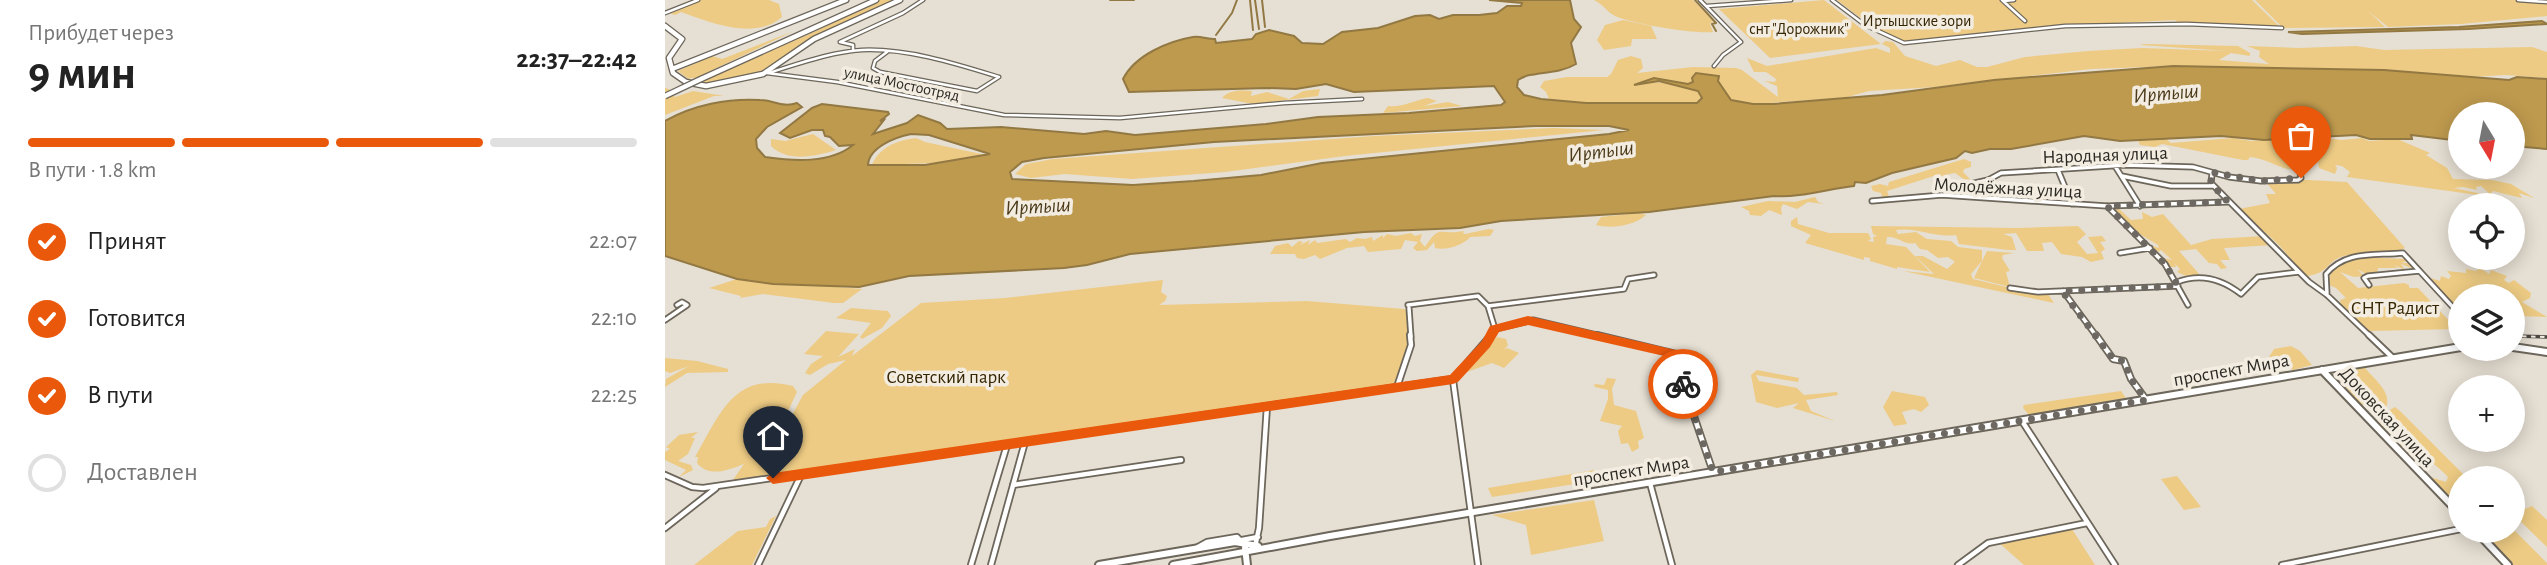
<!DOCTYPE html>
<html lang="ru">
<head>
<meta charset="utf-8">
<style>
  body { margin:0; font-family:"Alegreya Sans",sans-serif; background:#f2f2f2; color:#222; height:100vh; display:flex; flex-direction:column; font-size:26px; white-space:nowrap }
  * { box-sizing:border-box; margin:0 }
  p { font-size:23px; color:#767676 }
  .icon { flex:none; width:38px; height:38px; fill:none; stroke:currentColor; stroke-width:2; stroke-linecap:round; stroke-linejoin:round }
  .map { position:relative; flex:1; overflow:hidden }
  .details { display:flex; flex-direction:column; background:#fff; width:665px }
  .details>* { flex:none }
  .needle { width:46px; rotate:170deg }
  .controls { position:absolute; left:1783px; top:102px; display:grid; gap:14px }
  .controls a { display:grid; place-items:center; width:77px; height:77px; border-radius:50%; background:#fff; box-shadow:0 4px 18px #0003; font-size:35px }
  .pin { position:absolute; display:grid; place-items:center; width:60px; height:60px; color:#fff; margin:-72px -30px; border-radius:50% 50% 50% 0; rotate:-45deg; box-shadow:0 0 7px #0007 }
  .pin .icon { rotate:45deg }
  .courier { position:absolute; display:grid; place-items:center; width:70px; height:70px; margin:-35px; border:5px solid #ea580c; border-radius:50%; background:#fff; color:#222; box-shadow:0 2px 9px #0007 }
  .headline em { font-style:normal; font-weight:600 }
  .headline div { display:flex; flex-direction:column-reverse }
  .headline { display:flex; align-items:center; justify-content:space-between; height:119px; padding:0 28px }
  h1 { font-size:46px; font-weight:600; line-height:52px }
  .bar { display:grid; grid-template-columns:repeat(4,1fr); gap:10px 7px; align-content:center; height:84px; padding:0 28px }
  .bar i { height:9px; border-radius:5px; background:#e0e0e0 }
  .bar .on { background:#ea580c }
  .bar p { grid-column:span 4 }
  ol { padding:0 28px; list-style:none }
  li { display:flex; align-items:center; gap:21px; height:77px }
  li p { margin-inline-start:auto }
  li .icon { padding:7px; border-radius:50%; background:#ea580c; color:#fff; stroke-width:4 }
  li:last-child { color:#767676 }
  li i { width:38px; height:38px; border:4px solid #e0e0e0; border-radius:50% }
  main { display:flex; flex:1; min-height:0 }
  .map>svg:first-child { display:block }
</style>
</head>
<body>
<main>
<section class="details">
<div class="headline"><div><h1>9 мин</h1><p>Прибудет через</p></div><em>22:37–22:42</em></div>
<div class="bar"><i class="on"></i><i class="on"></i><i class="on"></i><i></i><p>В пути · 1.8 km</p></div>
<ol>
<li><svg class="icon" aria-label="check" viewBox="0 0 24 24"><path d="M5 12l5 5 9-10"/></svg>Принят<p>22:07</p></li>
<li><svg class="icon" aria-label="check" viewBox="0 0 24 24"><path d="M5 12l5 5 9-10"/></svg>Готовится<p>22:10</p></li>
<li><svg class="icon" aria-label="check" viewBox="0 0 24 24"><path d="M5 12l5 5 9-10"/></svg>В пути<p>22:25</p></li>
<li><i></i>Доставлен</li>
</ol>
</section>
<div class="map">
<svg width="1882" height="565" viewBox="0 0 1882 565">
  <rect width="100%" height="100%" fill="#e6dfd3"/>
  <path fill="#edcb84" d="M36,0H104L114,4L117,17C90,41 44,22 16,12L10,15L4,13Z
    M215,0H232L151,37L98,73L48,84L32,83L151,31Z
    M929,0H1028L1048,21L1045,24L1048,32C1028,34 968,24 950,16C942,12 938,4 929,0Z
    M1159,0L1216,44L1105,58L1054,9Z
    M1172,0H1587L1616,28L1517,26L1510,20L1393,26L1238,42L1205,25Z
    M1590,0H1882V16L1796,24L1723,27L1703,11L1720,27L1618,28Z
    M958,20L986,26L992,39H967L966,46L939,50L932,40L940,25Z
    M129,31L31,78H25V80L13,71L47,56L57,59Z
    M1220,41L1228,42L1240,56L1271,66L1295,60L1312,67H1322L1360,57L1423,51L1477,48L1564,51L1475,45L1479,44L1573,46L1585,53V56L1566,53L1554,60L1604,64L1594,57L1595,51L1582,46L1633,48L1691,46L1719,50L1867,47L1882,52V78L1841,75L1805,77L1719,70L1508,66L1426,69L1270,87L1204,91L1179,98L1088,104L1073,103L1028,82L1023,84L989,78L973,85C995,79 1012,85 1033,91L1037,98L1032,103H921L884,99L881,92L875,87L879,81L902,77H942L946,74L953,60L966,56L976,59L978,68L972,73L1028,67L1071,68L1077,70L1113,97L1112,86L1099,81L1110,82L1111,79L1101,72H1089L1082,58L1102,66L1211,48L1225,53V48L1217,44Z
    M0,88L4,89L10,97L28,91L59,96H49L0,115Z
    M655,89L653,96L588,104L557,98C564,90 576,90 587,91L586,96L602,92L624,99L638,91Z
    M763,98L772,101L759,106L783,102L797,106L718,113L723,106C736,108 750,100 763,98Z
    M888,128L939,130L680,156L560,172L467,179L400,174L366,178L350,174L361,164L388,159L709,136Z
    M148,134L171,150C151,156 123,163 106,146V139L120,141Z
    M1645,136L1677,140L1697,138L1704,141L1732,139L1765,153L1761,155L1782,168L1788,179L1827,180L1846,184L1869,198L1854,193L1857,198L1828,191L1825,194L1816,186L1811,187L1812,190L1798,187L1789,188L1835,198L1682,177L1685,172L1677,166L1670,165L1672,168L1670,174L1654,168L1653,162C1648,164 1642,171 1634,171C1616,170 1603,159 1585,157L1583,160H1578L1497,144L1490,147L1475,145L1473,140L1501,139L1506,143L1568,138L1586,141L1622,138L1628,140Z
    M251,138L260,142L321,155L271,163L207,165C214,147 233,140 251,138Z
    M1299,159L1306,162V167L1299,169L1298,172L1305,179L1300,180L1290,173L1279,175L1283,180H1279L1275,174L1222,191L1225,199L1218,200L1216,193L1208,191L1206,186L1215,184L1223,186L1224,182Z
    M1643,180L1682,182L1740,248C1721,257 1699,251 1679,256C1661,261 1664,274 1641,276L1613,244L1574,209L1605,203L1601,194H1611L1600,181Z
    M1150,197L1153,202L1159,204L1143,202L1132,209L1118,204L1116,208L1117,215L1104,210L1096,216L1085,215L1084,211L1076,207L1103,201L1130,202Z
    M1452,207L1466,220L1478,219L1477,212L1487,217L1498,214L1526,245L1547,239L1600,236L1607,245L1559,248L1565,260H1555L1562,268L1556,269L1552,264L1544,263L1531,249L1514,251L1535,275L1521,276L1512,272L1515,269L1510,264L1511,267H1506L1499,261V258L1507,260L1496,250L1493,252L1482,244L1494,248L1493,245L1468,230L1446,209Z
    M974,213L981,215C969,226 946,229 931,225L936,217Z
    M1132,217L1133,224L1164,233H1203L1206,239L1203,241L1209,242L1208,237L1212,236L1208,234L1206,226L1352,228L1413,226L1421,234L1412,242L1422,254L1433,253L1423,237L1437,236L1441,241L1435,242L1440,249L1436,252L1439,259L1426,262L1417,257L1396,254L1387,242L1377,243L1379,251H1362L1351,233L1338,234L1347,237L1351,250H1343L1294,244L1291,235C1269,238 1253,227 1231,230L1233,234L1251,232L1262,239L1286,241L1293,247L1317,250V261L1306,274L1308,279L1375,295L1383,294L1389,303L1238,271L1269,274L1250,256H1258L1282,269L1290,262L1283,257L1273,258L1262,250L1255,249L1250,243C1240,246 1233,236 1222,237L1221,244L1241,247L1265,272L1232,267V269L1205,261V258L1199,257V260L1140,243L1146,235L1126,226V221Z
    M824,229L829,230L825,236L805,237C799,245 781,251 770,248L769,242L762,250L752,251L748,248L753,242L740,240L736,249L703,252L699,246L682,248L655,259L650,255L639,259L632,258L630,254H605L610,246L623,243L627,247L634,241L638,242L635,245L645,240L643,245L650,240L652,243L681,239L685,242L692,238L700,239L707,237L708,241L718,235V238L722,234L731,236L746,233L750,236L757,234L755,241L760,247C776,223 773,236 799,231L798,233L800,234Z
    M1322,251L1349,253L1338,255L1337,258L1345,271L1341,272L1345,287L1309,278Z
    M1691,257L1741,259L1742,261L1736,263H1746L1752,270L1736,264L1740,270L1729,265L1733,268H1713L1712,274L1703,275L1692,269L1699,276L1689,277L1675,272L1693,288L1739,283L1744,285V288H1753L1792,329L1704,331L1676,305L1675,300L1681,298L1671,288L1664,285L1666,269Z
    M1815,268L1824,274L1826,270L1842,276L1839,280L1844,283L1849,280L1866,293L1865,298L1857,302L1882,317L1848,316V296H1796L1795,312L1766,278L1775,281L1776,276L1784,279L1786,276L1782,271L1801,273V269L1811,271Z
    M72,279L197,289L178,303H169L98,294L75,298L76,296L44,288Z
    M498,280L496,292L502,296L500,301L494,305L642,301L739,309L744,312L745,344L729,384L68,480L79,464C64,470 44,478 32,463L33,457H30C55,414 69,371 128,386L132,392L106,447L112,443L138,395L181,360L163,364L145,375L140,373L146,364L158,356L139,354L161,331L194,334L173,357L190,349L187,356L256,303L340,298Z
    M186,308L223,311L226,316L217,328L197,339L195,337L206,323L171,318Z
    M832,337L841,339L843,345L839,350L842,348L854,353L839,368L827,363L799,373Z
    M1626,346L1635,351L1647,365L1628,370L1623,367L1621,360L1604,357L1609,349Z
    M0,358L32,361L63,369V372L22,373L0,387L1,379L24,366L5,373L0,371Z
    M1694,367L1700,368C1710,380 1729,394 1720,409L1723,411L1730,407L1736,412L1802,478H1796L1795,509L1765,477L1781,482L1783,477C1773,466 1760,458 1750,447H1744L1756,463L1751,462L1734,444L1737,435L1733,430H1721L1711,421L1722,422L1721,416L1704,404L1696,406L1669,372L1675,368Z
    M1092,370L1134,378L1133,382L1091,375L1094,381L1132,388L1139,395L1172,392L1173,395L1141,400L1146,411L1170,421L1128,408L1134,403L1112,408L1091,402L1086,375Z
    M942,378L951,379L947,389L949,405L971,411L979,438L973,441L974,448L967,452L963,443L956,444L953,431L957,426L935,421L943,399V390L930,387L929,384L939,385Z
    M1227,391L1260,397L1264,405L1256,412L1249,409L1237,412L1242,424L1229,426L1218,407Z
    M1456,391L1461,398L1365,416L1358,408L1359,405Z
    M33,432L26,438H30L23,454L13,461L26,465L28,470L14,477L21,470L0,460V452L5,449L1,447L14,435Z
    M930,470L932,475L940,474L942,479L827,497L823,488Z
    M1512,476L1536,507L1519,510L1496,479Z
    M929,500L939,541L866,555L861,525L827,515Z
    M1867,506L1882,520V547L1848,514Z
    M111,516L87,565H29L73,531L101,527L105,519Z
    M1407,529L1430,565H1359L1333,542Z
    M1848,529L1882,563V565H1848L1815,530Z"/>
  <path fill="#be9a4e" stroke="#927842" stroke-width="2" fill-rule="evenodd" d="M824,0H905L909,19L916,27L906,43L911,64C891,76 867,70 853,80L852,87L859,95L876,99L921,103H1032L1037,98L1033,91L994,81L969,85L989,78L1023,84L1028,82L1027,78L1031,73L1054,76L1053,81L1066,100L1088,104H1108L1217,95L1329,80L1508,66L1719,70L1844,80L1852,77L1882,79V149L1848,146V114H1796L1795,141L1746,135L1747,139H1705L1691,135L1599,140L1556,136L1455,141L1419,136L1346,149H1325L1307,153L1300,151L1291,158L1227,173L1201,183L1190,182L1189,186C1162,189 1135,198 1109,196L984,212L836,221L795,228L699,232L465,254L422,265L399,268L244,276L194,287L108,284L72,279L0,256V121C28,105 63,98 95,100C109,100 117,108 132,103L137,107L102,127L91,139L92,148L100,157C128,161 165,164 188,145L174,146L165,137L160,136L158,130H147L125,138L115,133L147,108L157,104L223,112L224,114L215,121L219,120L208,134L242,123L253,115L275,123L282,129L336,127L419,134L441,131L470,135L601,124L653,117L744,113L836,105L840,102L829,86L689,92L661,84L631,89L602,88L464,92L458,79C470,55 504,41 528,37C535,36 543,39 550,39L551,43L587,39L591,34L604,30L629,36L637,43L658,44L677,32L713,28L750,16L765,15L774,19L788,15H814L832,13L842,6H856L857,3ZM871,126H944L964,130L944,134L657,163L596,175L529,181L468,185L347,179L345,172L357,162L379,158L549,142ZM246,134L264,135L325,154L260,165H203C204,147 231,137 246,134Z
    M1877,21L1882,24L1803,29L1637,34L1623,32L1794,27Z"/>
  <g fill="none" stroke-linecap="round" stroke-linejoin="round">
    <path stroke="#927842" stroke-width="2" d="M445,0H469
      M585,0L588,30
      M590,0L594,29
      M597,0L600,27
      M1030,0L1051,23L1047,24L1051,31
      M551,35L567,13L572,0"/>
    <g stroke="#6c665b" stroke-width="5">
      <path id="street-far2" d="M1035,0L1076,42L1058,55L1049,66
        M1167,0L1200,25L1239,43L1400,26L1522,24L1617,28
        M1337,0L1360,21
        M1853,0L1882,2
        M1339,1L1349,0
        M1042,6L1126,0
        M0,13L33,0
        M175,42L238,13L258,0
        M175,42L188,45V51
        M102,73L172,82L339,115L455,118L619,103L697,99
        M103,73C133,64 165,52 197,50C242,48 292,64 334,77L312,91L215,72L208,68L210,61L222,52"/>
    </g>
    <g stroke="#6c665b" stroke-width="7">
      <path id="street-far1" d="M1450,166L1475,206
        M1393,170L1407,204
        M1547,174L1546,183L1644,282L1662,295L1706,337
        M1457,176L1506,186H1547
        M1286,195L1292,187L1323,180L1336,173L1461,165L1528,167L1564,177L1596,181L1633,180L1636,178L1635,172
        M1207,201L1277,195L1442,206L1563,202
        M1442,206L1500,264L1523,305
        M1455,253L1485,248
        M1512,282C1535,273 1557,279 1576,294L1593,277L1634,272
        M1704,285L1699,278L1703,276L1754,271
        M1345,288L1373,292L1513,286
        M1398,291L1432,337
        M1662,295L1661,274C1681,250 1709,256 1738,253L1796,316
        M743,305L813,296L823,306L830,329
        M823,306L959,289L963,279L989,275
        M744,308L746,337
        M0,320L22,305L17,302L12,305
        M825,337L830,329L868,320L940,337"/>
    </g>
    <g stroke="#6c665b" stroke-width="8">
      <path id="street" d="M932,335L1015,355L1012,364L1015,375L1048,472
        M1431,335L1448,359L1459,361L1466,379L1480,398
        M1704,335L1728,358
        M788,380L813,565
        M732,387L746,345L745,335
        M1357,421L1450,565
        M0,475L27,487L38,488L788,379L826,335
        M985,483L1007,565
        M348,485L516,460
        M0,528L51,488
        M577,540L593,537
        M533,547L542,542L572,537L578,543
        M590,547L594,528L602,406
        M93,565L136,475
        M306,565L342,445
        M326,565L360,442
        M1293,565L1323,543L1422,523
        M1617,565L1796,529"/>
    </g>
    <g stroke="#6c665b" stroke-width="7">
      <path id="secondary-far1" d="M0,26L17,39L4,58L8,73L21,82L41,86L98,74L149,39L235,0
        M7,69L181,0"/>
    </g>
    <g stroke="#6c665b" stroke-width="10">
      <path id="secondary" d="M1848,347L1882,352
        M1657,370L1796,515
        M1810,530L1843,565
        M580,547L582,565
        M434,565L570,542L593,546
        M508,565L665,536L1796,347"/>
    </g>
    <g stroke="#6c665b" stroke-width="7">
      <path id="primary" d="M36,79L211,0"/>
    </g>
    <use href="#street-far2" stroke="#fff" stroke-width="2.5"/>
    <use href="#street-far1" stroke="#fff" stroke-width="3.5"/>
    <use href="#street" stroke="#fff" stroke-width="4.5"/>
    <use href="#secondary-far1" stroke="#fff" stroke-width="4.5"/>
    <use href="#secondary" stroke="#fff" stroke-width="6"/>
    <use href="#primary" stroke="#fff" stroke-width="4.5"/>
    <g stroke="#4b4842" stroke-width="3.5">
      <path id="rail" d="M1848,336L1882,337"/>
    </g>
    <use href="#rail" stroke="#f3ece0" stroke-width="2" stroke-dasharray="4.5" stroke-linecap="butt"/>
    <g stroke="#6c665b" stroke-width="7" stroke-linecap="butt">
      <path id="primary-bridge" d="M0,96L36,79"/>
    </g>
    <use href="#primary-bridge" stroke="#fff" stroke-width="4.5"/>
  </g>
  <path fill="#ea580c" d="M863,316L1019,352V364L1024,384L1022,387H1013L1006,364L1008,358L863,325L834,332L825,347L793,382L788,384L108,484L101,478L108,473L785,375L817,341L825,326Z"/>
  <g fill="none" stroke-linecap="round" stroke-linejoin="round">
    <path stroke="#6d6962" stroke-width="7" stroke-dasharray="0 12.6" d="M1018,384L1048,472L1481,400L1466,379L1459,361L1448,359L1397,291L1513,286L1500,264L1442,206L1563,202L1546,183V172L1596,181L1636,178"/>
  </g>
  <g text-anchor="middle" stroke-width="7" stroke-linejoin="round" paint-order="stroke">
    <g font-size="16" fill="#352604" stroke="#f3ece0">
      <text x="1252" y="26">Иртышские зори</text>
      <text x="1134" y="34">снт "Дорожник"</text>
    </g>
    <g font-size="16" fill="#2c2a25" stroke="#f3ece0">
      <text transform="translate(237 83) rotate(12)" y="6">улица Мостоотряд</text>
    </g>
    <g font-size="19" fill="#2c2a25" stroke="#f3ece0">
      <text transform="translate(1440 154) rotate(-2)" y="7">Народная улица</text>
      <text transform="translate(1343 187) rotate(3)" y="7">Молодёжная улица</text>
      <text transform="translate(1566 369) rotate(-10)" y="7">проспект Мира</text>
      <text transform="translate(1723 416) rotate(47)" y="7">Доковская улица</text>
      <text transform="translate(966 470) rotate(-9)" y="7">проспект Мира</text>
    </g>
    <g font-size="19" fill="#352604" stroke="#f3ece0">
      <text x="1730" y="314">СНТ Радист</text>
      <text x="281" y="383">Советский парк</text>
    </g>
    <g font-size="21" font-style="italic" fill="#4c3c1b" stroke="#f3ece0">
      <text transform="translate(1501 93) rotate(-5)" y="7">Иртыш</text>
      <text transform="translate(936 151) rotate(-7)" y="7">Иртыш</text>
      <text transform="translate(373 206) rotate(-3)" y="7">Иртыш</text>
    </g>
  </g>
</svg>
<div class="controls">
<a><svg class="needle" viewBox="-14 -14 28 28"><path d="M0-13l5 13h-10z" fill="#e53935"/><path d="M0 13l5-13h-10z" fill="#767676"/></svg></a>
<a><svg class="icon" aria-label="locate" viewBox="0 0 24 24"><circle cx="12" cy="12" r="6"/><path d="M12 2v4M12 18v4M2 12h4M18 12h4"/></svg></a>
<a><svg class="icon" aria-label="layers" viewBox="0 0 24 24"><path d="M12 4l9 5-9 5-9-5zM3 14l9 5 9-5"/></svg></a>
<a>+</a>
<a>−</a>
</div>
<div class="pin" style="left:1636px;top:178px;background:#ea580c"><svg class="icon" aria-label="bag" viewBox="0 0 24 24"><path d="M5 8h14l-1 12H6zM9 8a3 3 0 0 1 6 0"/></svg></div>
<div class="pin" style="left:108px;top:478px;background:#1f2937"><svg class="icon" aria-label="home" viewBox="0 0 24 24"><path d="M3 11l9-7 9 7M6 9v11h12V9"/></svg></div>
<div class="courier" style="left:1018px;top:384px"><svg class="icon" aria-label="bike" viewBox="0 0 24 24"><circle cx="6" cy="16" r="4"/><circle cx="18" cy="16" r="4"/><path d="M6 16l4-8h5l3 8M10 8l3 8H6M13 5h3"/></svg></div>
</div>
</main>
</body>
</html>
